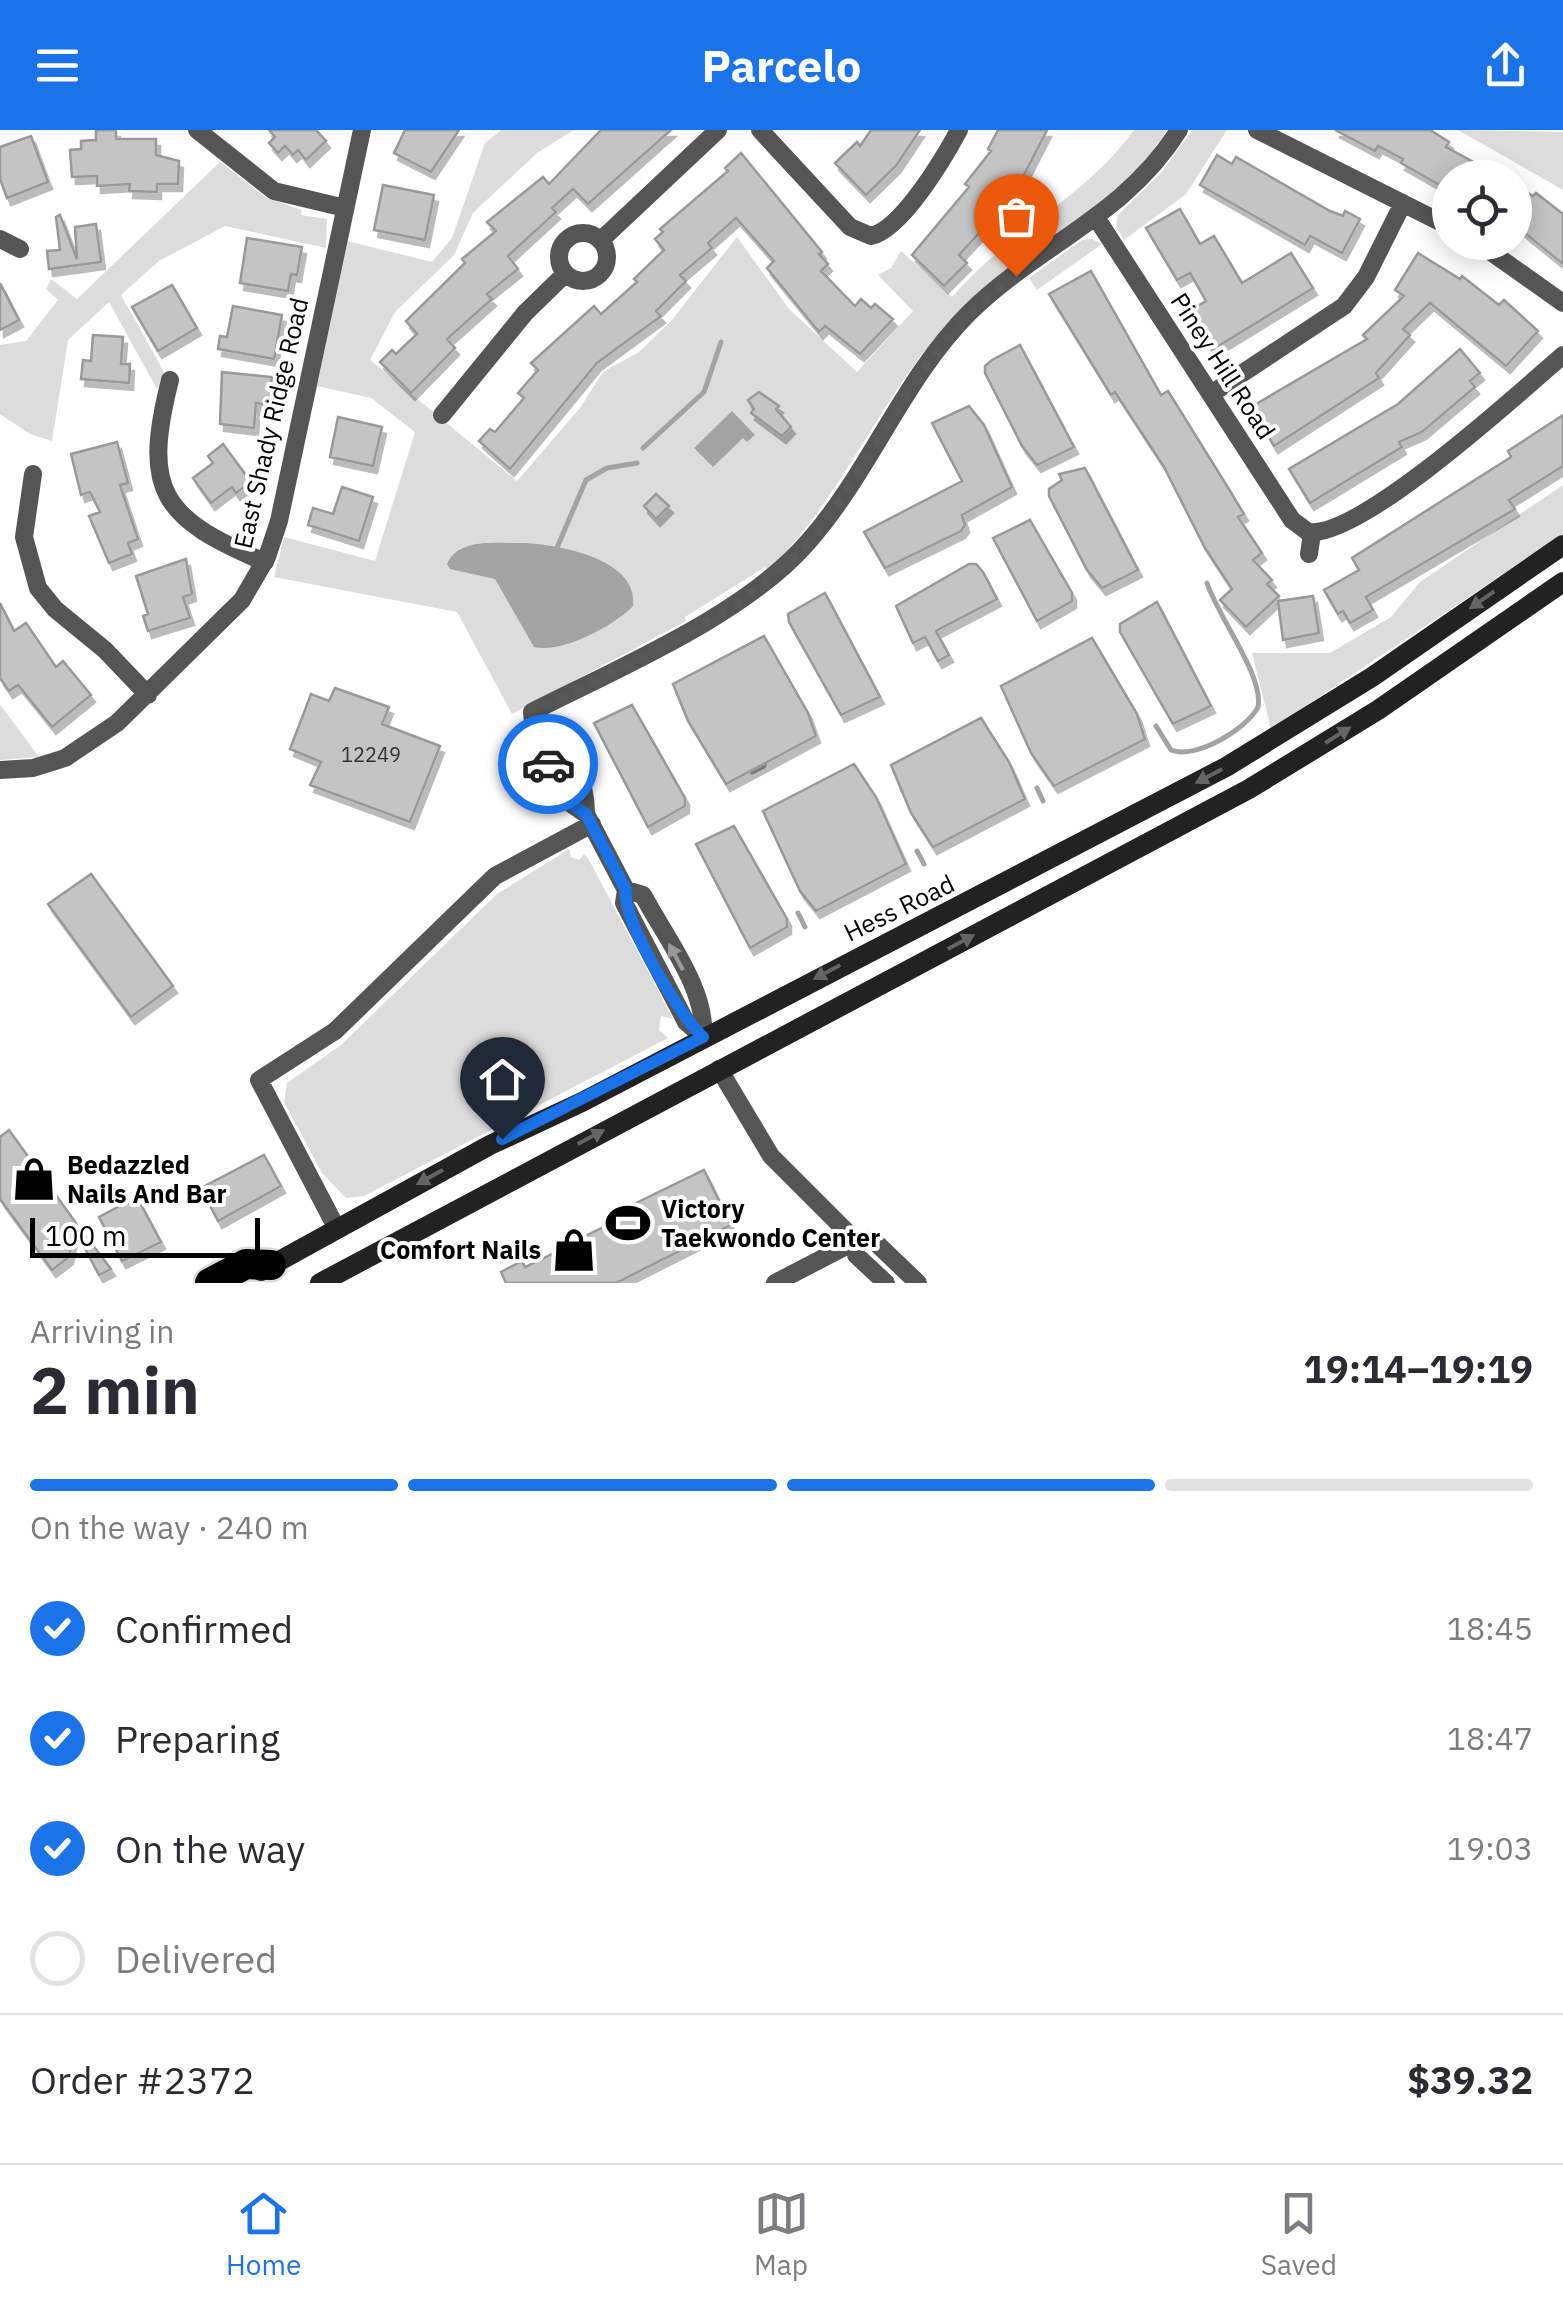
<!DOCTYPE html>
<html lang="en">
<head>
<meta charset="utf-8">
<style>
  body { margin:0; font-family:"IBM Plex Sans",sans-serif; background:#f2f2f3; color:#2b2b33; height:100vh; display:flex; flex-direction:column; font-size:38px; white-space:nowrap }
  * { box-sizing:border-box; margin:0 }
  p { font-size:32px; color:#7c7c81 }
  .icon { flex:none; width:55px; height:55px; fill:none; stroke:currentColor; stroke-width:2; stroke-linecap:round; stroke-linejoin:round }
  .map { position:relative; height:1153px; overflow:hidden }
  .panel { display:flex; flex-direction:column; background:#fff; flex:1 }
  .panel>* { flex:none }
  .buttons { position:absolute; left:1432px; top:30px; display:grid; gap:20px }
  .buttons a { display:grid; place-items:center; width:100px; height:100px; border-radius:50%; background:#fff; box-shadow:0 5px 25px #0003; font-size:50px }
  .scale { position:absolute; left:30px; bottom:25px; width:230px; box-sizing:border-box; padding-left:10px; border:5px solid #000; border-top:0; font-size:28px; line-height:35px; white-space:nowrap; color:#000; -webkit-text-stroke:8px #fff; paint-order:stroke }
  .pin { position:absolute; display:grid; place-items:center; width:85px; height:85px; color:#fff; margin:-102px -42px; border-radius:50% 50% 50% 0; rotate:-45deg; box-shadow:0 0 10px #0007 }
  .pin .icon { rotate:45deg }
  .courier { position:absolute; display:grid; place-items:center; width:100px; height:100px; margin:-50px; border:8px solid #1a73e8; border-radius:50%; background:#fff; color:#222; box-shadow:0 2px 12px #0007 }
  .summary em { font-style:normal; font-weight:700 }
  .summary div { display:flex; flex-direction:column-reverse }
  .summary { display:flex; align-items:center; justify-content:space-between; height:170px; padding:0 30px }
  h1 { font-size:65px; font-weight:700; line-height:75px }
  .bar { display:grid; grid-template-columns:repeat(4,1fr); gap:15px 10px; align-content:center; height:120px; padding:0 30px }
  .bar i { height:12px; border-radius:8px; background:#e1e1e2 }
  .bar .selected { background:#1a73e8 }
  .bar p { grid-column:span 4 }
  .line { display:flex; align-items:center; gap:25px; padding:0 30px; border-top:2px solid #e1e1e2 }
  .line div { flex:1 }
  ol { padding:0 30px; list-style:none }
  li { display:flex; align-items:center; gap:30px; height:110px }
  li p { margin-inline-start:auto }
  li .icon { padding:10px; border-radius:50%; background:#1a73e8; color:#fff; stroke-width:4 }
  li:last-child { color:#7c7c81 }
  li i { width:55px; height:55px; border:5px solid #e1e1e2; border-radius:50% }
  header { display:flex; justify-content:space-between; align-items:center; height:130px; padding:0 30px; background:#1a73e8; color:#fff; font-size:45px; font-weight:700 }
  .tabs { display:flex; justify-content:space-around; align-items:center; height:140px; border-top:2px solid #e1e1e2; background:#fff; font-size:28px; color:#7c7c81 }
  .tabs a { display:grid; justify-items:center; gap:5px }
  .tabs .selected { color:#1a73e8 }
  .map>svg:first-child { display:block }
</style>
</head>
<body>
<header><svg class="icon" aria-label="menu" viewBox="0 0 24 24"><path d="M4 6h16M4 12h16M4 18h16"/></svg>Parcelo<svg class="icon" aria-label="share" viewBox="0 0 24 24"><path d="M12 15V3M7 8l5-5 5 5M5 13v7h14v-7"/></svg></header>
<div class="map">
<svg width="1563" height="1153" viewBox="0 0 1563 1153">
  <defs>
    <filter id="shadow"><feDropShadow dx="4" dy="7" stdDeviation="0" flood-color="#0004"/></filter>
  </defs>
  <rect width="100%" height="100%" fill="#fff"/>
  <path fill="#dcdcdc" d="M501,0H574L537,23L473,83L454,125L395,182L370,230L517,351L580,278L603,242L639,222L671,191L737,107L789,179L857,242L913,181L878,145L891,138L901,121L952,167C1007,103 1087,66 1134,0H1167C1116,84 1017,119 952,189C880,265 844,367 768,440L765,437L685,487L686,491L512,584L457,482L274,447L284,407L375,431L415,302L371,268L317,256L347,111L432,132L452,108L485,13Z
    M1192,0H1227L1186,64L1124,110L1116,97L1118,85L1161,43Z
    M1458,0L1563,2V60Z
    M220,32L267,68L302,80L301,85L327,89L326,118L225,96L159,131L121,165L164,242L157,259L109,172L68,210L52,311L30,304L0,284V215L26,211L58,170L46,159L51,149L77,169Z
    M1092,109L1102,114L1037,160L1029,148L1082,110Z
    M1563,355V404L1271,599L1252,523H1330L1391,487L1420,452Z
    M0,575L2,577L39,627L0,630Z
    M569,719L571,727L579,730L584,724L588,728L673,889L661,886L659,900L668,908L364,1066L346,1068L322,1043L284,972L287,953L341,915L497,764Z"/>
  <path fill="#a3a3a3" d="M732,281L755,305L747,312L743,308L713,337L694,318Z
    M525,413C560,415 639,429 633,476C614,496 561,524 534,517L495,449L450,439L447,434C459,406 500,414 525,413Z"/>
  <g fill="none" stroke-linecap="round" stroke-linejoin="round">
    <path stroke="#a3a3a3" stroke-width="5" d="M643,318L704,262L721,212
      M556,420L586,350L607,338L637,333
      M1156,596L1171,620C1195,630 1247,599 1258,577C1264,546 1218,487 1207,453
      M752,642L764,636V628
      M1037,658L1043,671
      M917,721L924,734
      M798,783L805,797"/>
  </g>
  <path fill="#c4c4c4" stroke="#999" stroke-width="2.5" filter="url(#shadow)" d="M96,0H116V9H156V25L179,31L178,54H157V62L129,61L130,54L97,56V46L72,47L70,20L81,19V11L96,10Z
    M269,0H316L326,11L306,30L298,20L293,25L285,16L278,23L269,13L275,7Z
    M405,0H459L431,42L394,23Z
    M601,0H671L588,74L573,59L552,78L556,82L508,126L518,139L487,164L492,169L447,209L455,218L411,263L380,232L392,220L396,224L417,204L406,191L465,133L462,129L496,101L487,92L543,47L549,54Z
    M871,0H920L896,36L866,65L835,33L857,12L860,16Z
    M998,0H1047L1022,49L1027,53L1003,83L1000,81L959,125L967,133L944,156L912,125L969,57L965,54L991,21L988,19Z
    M1335,0H1430L1449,12L1446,17L1503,48H1450V61L1401,33L1403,29L1378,16L1375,21Z
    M31,6L48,52L7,68L0,49V17Z
    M741,23L822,122L819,124L828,134L821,141L855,176L861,169L871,178L875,174L893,189L860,224L825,196L819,202L767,138L774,131L736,88L708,113L712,118L680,145L686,151L656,181L661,186L597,233L510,339L479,311L490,299L495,302L524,268L518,263L538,240L531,233L594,176L601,184L637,152L634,149L664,120L655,109L663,102L660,99L728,41L725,38Z
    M1217,25L1232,34L1236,27L1330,81L1343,86L1345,81L1360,89L1342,123L1310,106L1305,115L1200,55Z
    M383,55L434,65L425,110L374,100Z
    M1515,55L1533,66L1536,63L1563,84V134L1515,95Z
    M1180,79L1200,114L1214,106L1242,153L1291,123L1313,158L1212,220L1188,182L1206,171L1190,143L1177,150L1146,98Z
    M60,85L77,129L75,97L96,94L101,132L49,139L47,121L60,120L56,87Z
    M247,108L302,117L297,145L291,144L288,161L240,153Z
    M1418,123L1460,149L1462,146L1499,175L1504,170L1538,201L1506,236L1430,173L1403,199L1410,205L1376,243L1379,248L1274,316L1251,277L1367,209L1363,205L1404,166L1395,160Z
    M1091,141L1161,265L1168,261L1227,356L1244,384L1238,387L1262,423L1253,430L1272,450L1267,454L1279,466L1246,497L1220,470L1232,459L1205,418L1164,337L1115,262L1111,265L1049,164Z
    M0,153L19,190L0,200Z
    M172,155L197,198L158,221L132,177Z
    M233,176L282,185L274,229L218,219L220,206L227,207Z
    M93,205L123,207L121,234H130L129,253L81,249L83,230L91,231Z
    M1020,215L1074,317L1037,335L1022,316L985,243V236L992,230Z
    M1460,219L1480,243L1470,251L1475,257L1422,302L1399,312L1402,317L1310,373L1289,339L1398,274Z
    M222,242L272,247L269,275L256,273L254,298L220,294Z
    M759,262L779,276L776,279L791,297L782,306L751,283L754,279L748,270Z
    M969,276L984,295L1012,357L962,385L965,395L961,401L885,438L864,402L962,351L932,293Z
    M1563,285V336L1509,370L1515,379L1366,467L1373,480L1350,493L1343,481L1338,484L1324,460L1359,440L1352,428L1511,327L1508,321Z
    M338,287L382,297L373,336L330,327Z
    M117,312L128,353L120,355L138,409L128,413L132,424L109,433L89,386L100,382L90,362L81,365L71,324Z
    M223,314L251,352L236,363L232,357L211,373L193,348L213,333L208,326Z
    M1085,338L1138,440L1102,458L1087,440L1049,366V359L1062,350L1059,344Z
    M342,357L373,367L359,411L308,395L313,378L333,384Z
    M656,364L669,376L656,389L644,376Z
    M1030,390L1072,463V471L1037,491L993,408Z
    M186,429L192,464L183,467L190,488L148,501L143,486L148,484L136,446Z
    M969,434H976L983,442L997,469L936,501L949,525L938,531L925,507L913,513L896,476Z
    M825,463L880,567L841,585L789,492L788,484Z
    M1313,466L1319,503L1283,510L1278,471Z
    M1157,472L1211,576L1173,594L1120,502V494Z
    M0,473L14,501L26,493L56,537L63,531L91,565L52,597L18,555L9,561L0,548Z
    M764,506L808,583L816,606L726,654L688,591L673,554Z
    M1092,508L1137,584L1145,609L1054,656L1031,623L1001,556Z
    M335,558L389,577L382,594L440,616L410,692L310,655L321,632L290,619L311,564L329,571Z
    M632,575L685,668V676L648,697L594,593Z
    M981,588L1009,632L1025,669L933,717L911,683L891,635Z
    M854,634L876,667L906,734L816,781L800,761L763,681Z
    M734,696L787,789V797L750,818L696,714Z
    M91,744L173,856L131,887L48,774Z
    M9,1000L76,1093L69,1127L52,1140L0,1069V1007Z
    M264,1025L281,1056L218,1091L201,1058Z
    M704,1040L731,1095L616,1153H506L501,1142L522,1131L525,1137L558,1121L554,1114L574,1103L577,1110L634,1082L630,1076Z
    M133,1069H138L161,1112L122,1131L99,1087Z
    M85,1105L111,1139L99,1145L80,1109Z"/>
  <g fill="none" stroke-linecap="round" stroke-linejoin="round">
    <g stroke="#dbdbdb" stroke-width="35">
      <path id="highway" d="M210,1153L246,1134L271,1135"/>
    </g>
    <path stroke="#555" stroke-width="18" d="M197,0L274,61L345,78
      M760,0L850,97L871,106
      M1257,0L1450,97
      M1097,89L1292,390L1308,402C1360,409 1519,263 1563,225
      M559 127a24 24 0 1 1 48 0a24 24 0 1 1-48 0Z
      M871,106C902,99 944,28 959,0
      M0,109L20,119
      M601,110L718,0
      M1477,112L1563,173
      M170,250C142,361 161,388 265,432
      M1211,264L1344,176L1366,147L1403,73
      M442,285L525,183L565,144
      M33,344L24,407L38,458L55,479L105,520L148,565
      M1309,424L1312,403
      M532,582C618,538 745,485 808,412C870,342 903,249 969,183C1039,114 1124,87 1179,0
      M532,582L535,610L567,671L586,684L626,760L624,773L686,892L703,907
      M532,582C561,606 587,645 586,684
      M0,640L33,638L65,628L117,593L242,470L267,427L279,391L362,0
      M626,760L643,765C665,807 707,859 703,907
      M719,939L771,1026L856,1111V1125L886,1153
      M337,1099L259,950L335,901L495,746L592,694
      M775,1153L856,1111L872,1109L918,1153"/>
    <path stroke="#222" stroke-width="20" d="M261,1141L490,1015L582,972L1226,637L1372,547L1563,415
      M320,1153L1249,659L1378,580L1563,452"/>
    <use href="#highway" stroke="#000" stroke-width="30"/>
  </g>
  <defs><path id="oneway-solid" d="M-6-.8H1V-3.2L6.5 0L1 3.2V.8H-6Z" transform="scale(2.5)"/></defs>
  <g fill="#646464">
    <use href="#oneway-solid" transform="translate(1482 470) rotate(145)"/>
    <use href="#oneway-solid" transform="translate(1338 605) rotate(-32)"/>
    <use href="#oneway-solid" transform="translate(1209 646) rotate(152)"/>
    <use href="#oneway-solid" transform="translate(961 812) rotate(-28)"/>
    <use href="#oneway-solid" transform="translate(827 842) rotate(152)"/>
    <use href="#oneway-solid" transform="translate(591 1007) rotate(-28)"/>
    <use href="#oneway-solid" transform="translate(430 1047) rotate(151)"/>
  </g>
  <use fill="#999" href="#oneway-solid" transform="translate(676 827) rotate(-118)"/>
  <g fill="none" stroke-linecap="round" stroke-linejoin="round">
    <path stroke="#595959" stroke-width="10" stroke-dasharray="0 18" d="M548,634L535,610L532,582C618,538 749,484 810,410C883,323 919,212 1016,146"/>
    <path stroke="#1a73e8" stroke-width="12" d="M502,1009L703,907C680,887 621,789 626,760L586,684L567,671L548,634"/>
  </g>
  <defs>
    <g id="shop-bare" transform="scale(3.45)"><path d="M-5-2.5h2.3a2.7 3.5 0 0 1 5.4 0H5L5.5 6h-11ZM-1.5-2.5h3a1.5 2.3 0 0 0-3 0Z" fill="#000" stroke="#fff" stroke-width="2.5" paint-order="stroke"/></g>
    <g id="stadium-bare" transform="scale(3.45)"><path d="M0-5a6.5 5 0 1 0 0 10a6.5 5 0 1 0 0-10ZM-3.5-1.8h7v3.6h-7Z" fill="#000" stroke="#fff" stroke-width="2.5" paint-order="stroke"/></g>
  </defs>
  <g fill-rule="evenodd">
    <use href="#shop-bare" x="34" y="1049"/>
    <use href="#stadium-bare" x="628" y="1093"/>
    <use href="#shop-bare" x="574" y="1120"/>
  </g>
  <g text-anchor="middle" stroke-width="8" stroke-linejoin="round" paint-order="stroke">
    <g font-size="20" fill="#313131">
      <text x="371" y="632">12249</text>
    </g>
    <g font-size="25" fill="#000" stroke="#fff">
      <text transform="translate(1223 236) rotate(57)" y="9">Piney Hill Road</text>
      <text transform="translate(271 293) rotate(-77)" y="9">East Shady Ridge Road</text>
      <text transform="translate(899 778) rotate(-26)" y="9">Hess Road</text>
    </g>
    <g font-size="25" font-weight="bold" fill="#000" stroke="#fff" text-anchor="start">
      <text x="67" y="1044">Bedazzled<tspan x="67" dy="29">Nails And Bar</tspan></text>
      <text x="661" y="1088">Victory<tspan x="661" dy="29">Taekwondo Center</tspan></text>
      <text x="541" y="1129" text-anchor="end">Comfort Nails</text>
    </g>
  </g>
</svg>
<div class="buttons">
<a><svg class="icon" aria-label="locate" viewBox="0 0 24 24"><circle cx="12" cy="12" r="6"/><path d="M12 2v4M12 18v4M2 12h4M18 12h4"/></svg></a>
</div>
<div class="scale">100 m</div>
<div class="pin" style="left:1016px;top:146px;background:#ea580c"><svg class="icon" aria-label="bag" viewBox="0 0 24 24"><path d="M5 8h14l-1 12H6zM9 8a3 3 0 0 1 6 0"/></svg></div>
<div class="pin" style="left:502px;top:1009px;background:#1f2937"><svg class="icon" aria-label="home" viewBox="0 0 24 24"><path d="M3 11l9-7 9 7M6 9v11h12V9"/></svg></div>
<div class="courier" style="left:548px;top:634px"><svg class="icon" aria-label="car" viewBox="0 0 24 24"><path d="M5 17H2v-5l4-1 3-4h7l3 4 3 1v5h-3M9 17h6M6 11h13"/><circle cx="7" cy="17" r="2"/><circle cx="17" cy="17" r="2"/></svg></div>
</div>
<section class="panel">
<div class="summary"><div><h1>2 min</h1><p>Arriving in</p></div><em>19:14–19:19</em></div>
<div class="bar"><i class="selected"></i><i class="selected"></i><i class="selected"></i><i></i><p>On the way · 240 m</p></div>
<ol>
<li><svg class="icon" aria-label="check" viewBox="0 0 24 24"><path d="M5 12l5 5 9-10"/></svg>Confirmed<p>18:45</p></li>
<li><svg class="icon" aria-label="check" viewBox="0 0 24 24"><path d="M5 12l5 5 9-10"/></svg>Preparing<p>18:47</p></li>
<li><svg class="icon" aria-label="check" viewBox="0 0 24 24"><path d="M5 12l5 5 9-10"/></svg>On the way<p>19:03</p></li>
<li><i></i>Delivered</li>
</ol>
<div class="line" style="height:130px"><div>Order #2372</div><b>$39.32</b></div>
</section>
<nav class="tabs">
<a class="selected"><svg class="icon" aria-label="home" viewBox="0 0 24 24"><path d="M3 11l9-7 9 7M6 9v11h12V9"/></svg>Home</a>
<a><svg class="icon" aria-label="map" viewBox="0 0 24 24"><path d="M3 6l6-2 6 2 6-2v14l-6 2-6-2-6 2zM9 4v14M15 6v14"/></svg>Map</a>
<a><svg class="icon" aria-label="saved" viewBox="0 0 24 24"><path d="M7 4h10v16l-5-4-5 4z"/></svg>Saved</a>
</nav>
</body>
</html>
